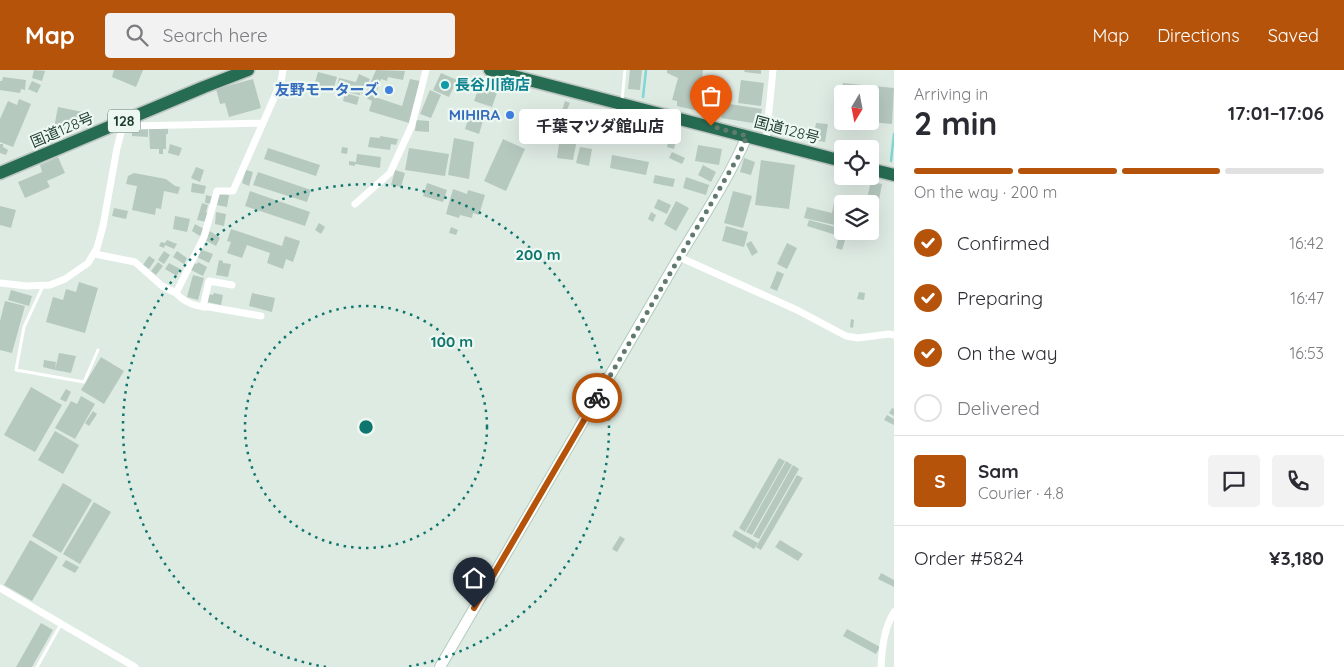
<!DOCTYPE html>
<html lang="en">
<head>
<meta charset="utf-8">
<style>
  body { margin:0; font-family:Quicksand,"Noto Sans JP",sans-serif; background:#f2f2f3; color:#2b2b33; height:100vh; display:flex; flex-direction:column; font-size:19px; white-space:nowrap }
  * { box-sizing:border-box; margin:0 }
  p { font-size:16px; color:#7c7c81 }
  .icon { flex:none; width:28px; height:28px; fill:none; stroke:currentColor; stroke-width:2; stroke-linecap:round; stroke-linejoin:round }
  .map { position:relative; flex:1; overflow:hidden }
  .panel { display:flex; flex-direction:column; background:#fff; width:450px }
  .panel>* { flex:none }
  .needle { width:32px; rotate:190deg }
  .buttons { position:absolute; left:834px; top:15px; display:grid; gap:10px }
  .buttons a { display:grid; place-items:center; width:45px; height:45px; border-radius:5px; background:#fff; box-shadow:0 5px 20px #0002; font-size:25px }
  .pin { position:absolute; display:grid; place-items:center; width:42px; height:42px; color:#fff; margin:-51px -21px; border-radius:50% 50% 50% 0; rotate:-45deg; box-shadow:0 0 5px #0007 }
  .pin .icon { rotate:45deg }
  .courier { position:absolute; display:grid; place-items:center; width:50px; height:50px; margin:-25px; border:4px solid #b45309; border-radius:50%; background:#fff; color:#222; box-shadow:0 1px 6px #0007 }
  .bubble { position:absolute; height:35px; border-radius:5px; background:#fff; box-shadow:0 5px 20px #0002; font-size:16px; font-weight:700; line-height:35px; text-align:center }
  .head em { font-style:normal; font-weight:700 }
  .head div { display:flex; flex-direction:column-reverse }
  .head { display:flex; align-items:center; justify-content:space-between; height:85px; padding:0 20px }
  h1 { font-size:32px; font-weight:700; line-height:38px }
  .bar { display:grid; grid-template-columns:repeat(4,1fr); gap:8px 5px; align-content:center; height:60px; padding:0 20px }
  .bar i { height:6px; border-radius:4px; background:#e1e1e2 }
  .bar .active { background:#b45309 }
  .bar p { grid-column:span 4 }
  .line { display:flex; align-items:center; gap:12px; padding:0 20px; border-top:1px solid #e1e1e2 }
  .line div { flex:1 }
  .round { display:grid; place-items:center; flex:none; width:52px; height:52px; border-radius:5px; background:#f2f2f3 }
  ol { padding:0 20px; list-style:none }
  li { display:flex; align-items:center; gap:15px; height:55px }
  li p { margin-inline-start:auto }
  li .icon { padding:5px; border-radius:50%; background:#b45309; color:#fff; stroke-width:4 }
  li:last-child { color:#7c7c81 }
  li i { width:28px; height:28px; border:2px solid #e1e1e2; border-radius:50% }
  header { display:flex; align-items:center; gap:30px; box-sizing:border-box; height:70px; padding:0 25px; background:#b45309; color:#fff }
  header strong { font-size:24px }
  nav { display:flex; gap:28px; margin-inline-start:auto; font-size:18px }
  .search { width:350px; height:45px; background:#f2f2f3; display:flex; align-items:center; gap:12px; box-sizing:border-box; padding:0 18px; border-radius:5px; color:#7c7c81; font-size:19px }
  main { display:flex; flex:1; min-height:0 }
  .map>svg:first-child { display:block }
</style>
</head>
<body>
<header>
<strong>Map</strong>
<div class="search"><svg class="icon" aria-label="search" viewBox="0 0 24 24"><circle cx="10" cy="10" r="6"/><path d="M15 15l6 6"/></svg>Search here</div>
<nav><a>Map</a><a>Directions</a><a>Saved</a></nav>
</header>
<main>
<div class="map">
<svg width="894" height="597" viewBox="0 0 894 597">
  <rect width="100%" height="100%" fill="#deebe3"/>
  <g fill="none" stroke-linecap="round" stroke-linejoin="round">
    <path stroke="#7fd7d6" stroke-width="2.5" d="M643,27L646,0
      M891,91L894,64"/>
  </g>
  <path fill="#b6c9be" d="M34,0L45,1L42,11L32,8Z
    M114,0H143L136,17L112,7Z
    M376,0L405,1L403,10L388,7L387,11L381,9L375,27L402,36L410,9L420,11L409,53L369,41L372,31L364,27Z
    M630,0H642L640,20L628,19Z
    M667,0H703L699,41L677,36V31L672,30L678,8L667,3Z
    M745,0H761V4L744,2Z
    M318,2L337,7L333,21L314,16Z
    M441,3L457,10L449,27L433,20Z
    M359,4L370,9L363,24L360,23V25L336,20L339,8L356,12Z
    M3,7L26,10L25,20L21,19L20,23L0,20V11H2Z
    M482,8L500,14L492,37L474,31Z
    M253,9L261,38L229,47L225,33L220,34L216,19Z
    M741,10L764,13L761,36L738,33Z
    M32,11L41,15L37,23L28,19Z
    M843,13L894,18L892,54L870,52V24H841Z
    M430,20L441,25L431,48L420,44Z
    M345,23L359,27L357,35L343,31Z
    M841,25H842V49L839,48Z
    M19,29L31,34L13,77L0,72V49L8,31L17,35Z
    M565,31L570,33L566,42L562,41Z
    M723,33L762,39L759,54L721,48Z
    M58,37L83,42L80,55L69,53L67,61L54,58Z
    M553,42L563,44L561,50L552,49Z
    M602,43L608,45L603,60L597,58Z
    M469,46L483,51L479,64L465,59Z
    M542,46L551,50L544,68L535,65Z
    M416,50L429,51V62L415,61Z
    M608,51L625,56L621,71L604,66Z
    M816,53L828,54L825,72L813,70Z
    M551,55L560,56L559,71L549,70Z
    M46,56L53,58L50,69L43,67Z
    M639,56L651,59L649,68L636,64Z
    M168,58V64H166V79H163V84H159V79H150L149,59Z
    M566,58L586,60L585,69L565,66Z
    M132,59H148V67L132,66Z
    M671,61L678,63L674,79L667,77Z
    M380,66L398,69L396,75L391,74L390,80L368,77L370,67L380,68Z
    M560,66L577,69L573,90L557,88Z
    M454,68L474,72L469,109L448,105Z
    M503,69L525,79L506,121L484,111Z
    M0,74H3V77L8,80L6,85L0,83Z
    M170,74L182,78L179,86L168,83Z
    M698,75L722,79L719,95L695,91Z
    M342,77L348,78L347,84L341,83Z
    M580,77L592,79L589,96L576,93Z
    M268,78L320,95L316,106L264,89Z
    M409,78L449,84L445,106L405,100Z
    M672,82L685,88L682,94L669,88Z
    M357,84L381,87L380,98L355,94V96L349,95V91L356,92Z
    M612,85L649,92L646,105L610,98Z
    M58,87L65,103L47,111L50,117L25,128L18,112L42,102L40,95Z
    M744,88L755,92L751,105L740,102Z
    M761,90L795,95L789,139L755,135Z
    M703,95L716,102L711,112L698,105Z
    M196,97L204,100L200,112L191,108Z
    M246,100L253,102L249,116L242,113Z
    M395,100L405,103L401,117L391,115Z
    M258,102L311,120L307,132L253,115Z
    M134,103L166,109L175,116L180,117L178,124L164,121L161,139L156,138L155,145L132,140L137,116L126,114L128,106Z
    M655,105L675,109L673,117L653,113Z
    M686,107L709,115L706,125L683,118Z
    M871,112L882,114L878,135L866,132Z
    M192,113L206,116L204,124L191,122Z
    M427,113L447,120L443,132L423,126Z
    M453,119L467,124L468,120L485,125L479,145L473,143L472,148L460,145L459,148L446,144Z
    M250,121L310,142L305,156L245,136Z
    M733,121L752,126L743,158L724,153Z
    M219,123L229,125L227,137L217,135Z
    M206,125L213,127L212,134L205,133Z
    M835,127L845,128L842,134L839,156L804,148L807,137L832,143Z
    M658,129L671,135L667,144L654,138Z
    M676,131L689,138L676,161L664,154Z
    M202,133L208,135L206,142L209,143L207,152L197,150Z
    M0,136L16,140L11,158L0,155Z
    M114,138L128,141L126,149L112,146Z
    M216,142L226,144L224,156L215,154Z
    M651,142L656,145L653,152L648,149Z
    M175,146L190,149L187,162L173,159Z
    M809,150L839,158L836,165L807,156Z
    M319,153L325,157L321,164L315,160Z
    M195,154L204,159L200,166L192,161Z
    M726,156L748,162L744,177L722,171Z
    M451,157L458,160L456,165L449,163Z
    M231,159L282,176L285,166L300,171L293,192L286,189L283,199L267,193L270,183L247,175L242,188L227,183L231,172L227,171Z
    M210,161L220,168L216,176L205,170Z
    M839,165L846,167L842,180L836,178Z
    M167,170L177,174L174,179L165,175L164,178L159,176L161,172L165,173Z
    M751,171L758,182L752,186L746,174Z
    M787,173L797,178L787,199L777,194Z
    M200,179L213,184L209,193L197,187Z
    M164,181L170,185L164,194L158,190Z
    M177,181L187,188L184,194L173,187Z
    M149,186L155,190L149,199L143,195Z
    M219,190L223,191V193L231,194L228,207L216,205Z
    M158,192L163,196L156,205L151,201Z
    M198,192L207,197L203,206L191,200L194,193L197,194Z
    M169,193L180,199L177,206L165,199Z
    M777,201L784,204L777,221L770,218Z
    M193,205L204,208L198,230L187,227Z
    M79,212L98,218L85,263L46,252L53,227L63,230L66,219L76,222Z
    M11,220L32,226L29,236L8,230Z
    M859,222L865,223L864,230L857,229Z
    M214,223L223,225L221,235L207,232L208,224L213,225Z
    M252,223L275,228L272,242L249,236Z
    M5,231L25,236L12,283L0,280V251Z
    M851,249L854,250L853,258L850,257Z
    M59,283L76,286L71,303L55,300Z
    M101,287L124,301L104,334L81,320Z
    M44,290L56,292L55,300L43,297Z
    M31,317L62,335L35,382L4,365Z
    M66,319L71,322L66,332L60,329Z
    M81,326L95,334L75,369L55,358L71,331L77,334Z
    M892,338L894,339V346L889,343Z
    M93,341L97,344L89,356L85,353Z
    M887,345L894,349V355L884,350Z
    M55,361L79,375L63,404L38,390Z
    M779,388L785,391L745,462L739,458Z
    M786,391L792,395L752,465L746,462Z
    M793,395L799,399L759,469L753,466Z
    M797,405L803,408L761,480L756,477Z
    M63,413L92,430L61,483L32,466Z
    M94,432L111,442L80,494L63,484Z
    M735,460L758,473L754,479L732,466Z
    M620,466L625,469L617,482L612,479Z
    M30,470L58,487L32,531L4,515Z
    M780,470L803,484L798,491L775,477Z
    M66,490L79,497L75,503L62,496Z
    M881,503L894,510V517L878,509Z
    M41,553L53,560L32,597H16Z
    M847,559L880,577L876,584L843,566Z"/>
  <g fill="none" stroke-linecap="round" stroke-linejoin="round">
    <g stroke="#b0ccbd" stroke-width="12">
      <path id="secondary" d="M440,597L679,187C703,147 729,108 747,66"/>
    </g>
    <g stroke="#bcc5c1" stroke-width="15">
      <path id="highway" d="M490,0L842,91
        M870,99L894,105
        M0,103L204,17L248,0"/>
    </g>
    <path stroke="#fff" stroke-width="3" d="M622,30L625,0
      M43,216L24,257L16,300L84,312L98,280
      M37,597L61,554"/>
    <path stroke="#fff" stroke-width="7" d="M766,71L773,0
      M355,134L390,103L412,55L426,0
      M95,184L135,192L162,216L176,223L204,167L217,121H233L281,12L283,0
      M679,187L797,240L846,266L858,268L889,264L894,265
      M0,213L27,216L50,215L65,209L88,193L97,178L103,156L117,78L122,59V52L133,56L263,53
      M176,223C185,233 195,237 209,237L261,246
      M203,237L209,211L232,215
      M0,518L135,597
      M881,597C882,578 884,558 894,542"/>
    <use href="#secondary" stroke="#fff" stroke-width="10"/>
    <use href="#highway" stroke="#266c52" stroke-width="12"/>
  </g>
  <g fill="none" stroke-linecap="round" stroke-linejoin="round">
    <path stroke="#617a6e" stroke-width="5" stroke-dasharray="0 9" d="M597,328L712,132L738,87L747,66L711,56"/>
    <path stroke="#b45309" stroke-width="6" d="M474,538L597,328"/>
  </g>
  <g fill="none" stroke="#0f766e" stroke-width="2.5" stroke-dasharray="2.5 5">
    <circle cx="366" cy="357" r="121"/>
    <path d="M326 597A243 243 0 1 1 406 597"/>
  </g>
  <circle fill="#0f9aa8" stroke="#eef8f2" stroke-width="2" cx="445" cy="15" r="5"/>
  <g fill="#3f7fe0" stroke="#eef8f2" stroke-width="2">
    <circle cx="389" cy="20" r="5"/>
    <circle cx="510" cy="45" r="5"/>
  </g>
  <g text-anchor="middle" stroke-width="4.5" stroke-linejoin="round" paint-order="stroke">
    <rect fill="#eef8f2" stroke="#5c756a" stroke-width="1" x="108" y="39.5" width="32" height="23" rx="4"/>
    <g font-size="14" font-weight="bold" fill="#1e3d2f">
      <text x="124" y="56">128</text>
    </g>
    <g font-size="15" font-weight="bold" fill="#0d838f" stroke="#eef8f2" text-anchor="start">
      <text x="455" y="20">長谷川商店</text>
    </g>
    <g font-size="15" font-weight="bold" fill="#366cbe" stroke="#eef8f2" text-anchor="end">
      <text x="379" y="25">友野モーターズ</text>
      <text x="500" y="50">MIHIRA</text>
    </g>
    <g font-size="15" fill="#1e3d2f" stroke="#eef8f2">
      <text transform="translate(62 60) rotate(-23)" y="5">国道128号</text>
      <text transform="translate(787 60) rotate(15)" y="5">国道128号</text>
    </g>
  </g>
  <circle cx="366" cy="357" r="8" fill="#0f766e" stroke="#eef8f2" stroke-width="2.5"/>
  <g font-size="15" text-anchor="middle" font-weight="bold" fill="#0f766e" stroke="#eef8f2" stroke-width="4.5" stroke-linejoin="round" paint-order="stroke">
    <text x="538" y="190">200 m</text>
    <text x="452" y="277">100 m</text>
  </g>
</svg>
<div class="buttons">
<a><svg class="needle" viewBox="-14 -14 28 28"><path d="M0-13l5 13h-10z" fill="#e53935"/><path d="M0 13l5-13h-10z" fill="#7c7c81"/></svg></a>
<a><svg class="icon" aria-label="locate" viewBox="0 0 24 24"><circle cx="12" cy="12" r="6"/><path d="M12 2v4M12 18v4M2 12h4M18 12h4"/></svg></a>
<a><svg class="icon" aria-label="layers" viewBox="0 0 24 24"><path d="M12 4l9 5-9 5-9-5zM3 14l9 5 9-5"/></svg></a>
</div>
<div class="pin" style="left:711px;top:56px;background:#ea580c"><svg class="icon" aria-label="bag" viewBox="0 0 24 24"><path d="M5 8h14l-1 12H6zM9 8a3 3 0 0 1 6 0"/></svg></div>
<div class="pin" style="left:474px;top:538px;background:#1f2937"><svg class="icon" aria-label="home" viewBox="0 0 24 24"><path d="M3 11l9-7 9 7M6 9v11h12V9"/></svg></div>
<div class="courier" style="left:597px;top:328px"><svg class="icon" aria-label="bike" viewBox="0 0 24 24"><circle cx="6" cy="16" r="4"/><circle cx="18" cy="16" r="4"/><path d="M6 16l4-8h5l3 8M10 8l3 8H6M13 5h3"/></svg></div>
<div class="bubble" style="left:519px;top:39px;width:162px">千葉マツダ館山店</div>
</div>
<section class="panel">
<div class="head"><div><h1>2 min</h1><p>Arriving in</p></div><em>17:01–17:06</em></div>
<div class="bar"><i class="active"></i><i class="active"></i><i class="active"></i><i></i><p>On the way · 200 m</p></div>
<ol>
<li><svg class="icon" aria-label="check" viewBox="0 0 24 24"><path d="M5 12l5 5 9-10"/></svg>Confirmed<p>16:42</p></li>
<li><svg class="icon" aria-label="check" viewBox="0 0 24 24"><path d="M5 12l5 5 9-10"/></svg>Preparing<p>16:47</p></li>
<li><svg class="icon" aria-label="check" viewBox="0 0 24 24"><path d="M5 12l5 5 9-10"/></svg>On the way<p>16:53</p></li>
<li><i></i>Delivered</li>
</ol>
<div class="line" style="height:90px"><b class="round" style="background:#b45309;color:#fff">S</b><div><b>Sam</b><p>Courier · 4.8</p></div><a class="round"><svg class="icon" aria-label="chat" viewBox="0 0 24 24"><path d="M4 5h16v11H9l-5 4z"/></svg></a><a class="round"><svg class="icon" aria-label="phone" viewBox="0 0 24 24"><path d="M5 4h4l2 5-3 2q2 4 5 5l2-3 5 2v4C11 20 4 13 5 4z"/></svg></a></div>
<div class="line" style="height:65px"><div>Order #5824</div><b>¥3,180</b></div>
</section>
</main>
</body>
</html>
